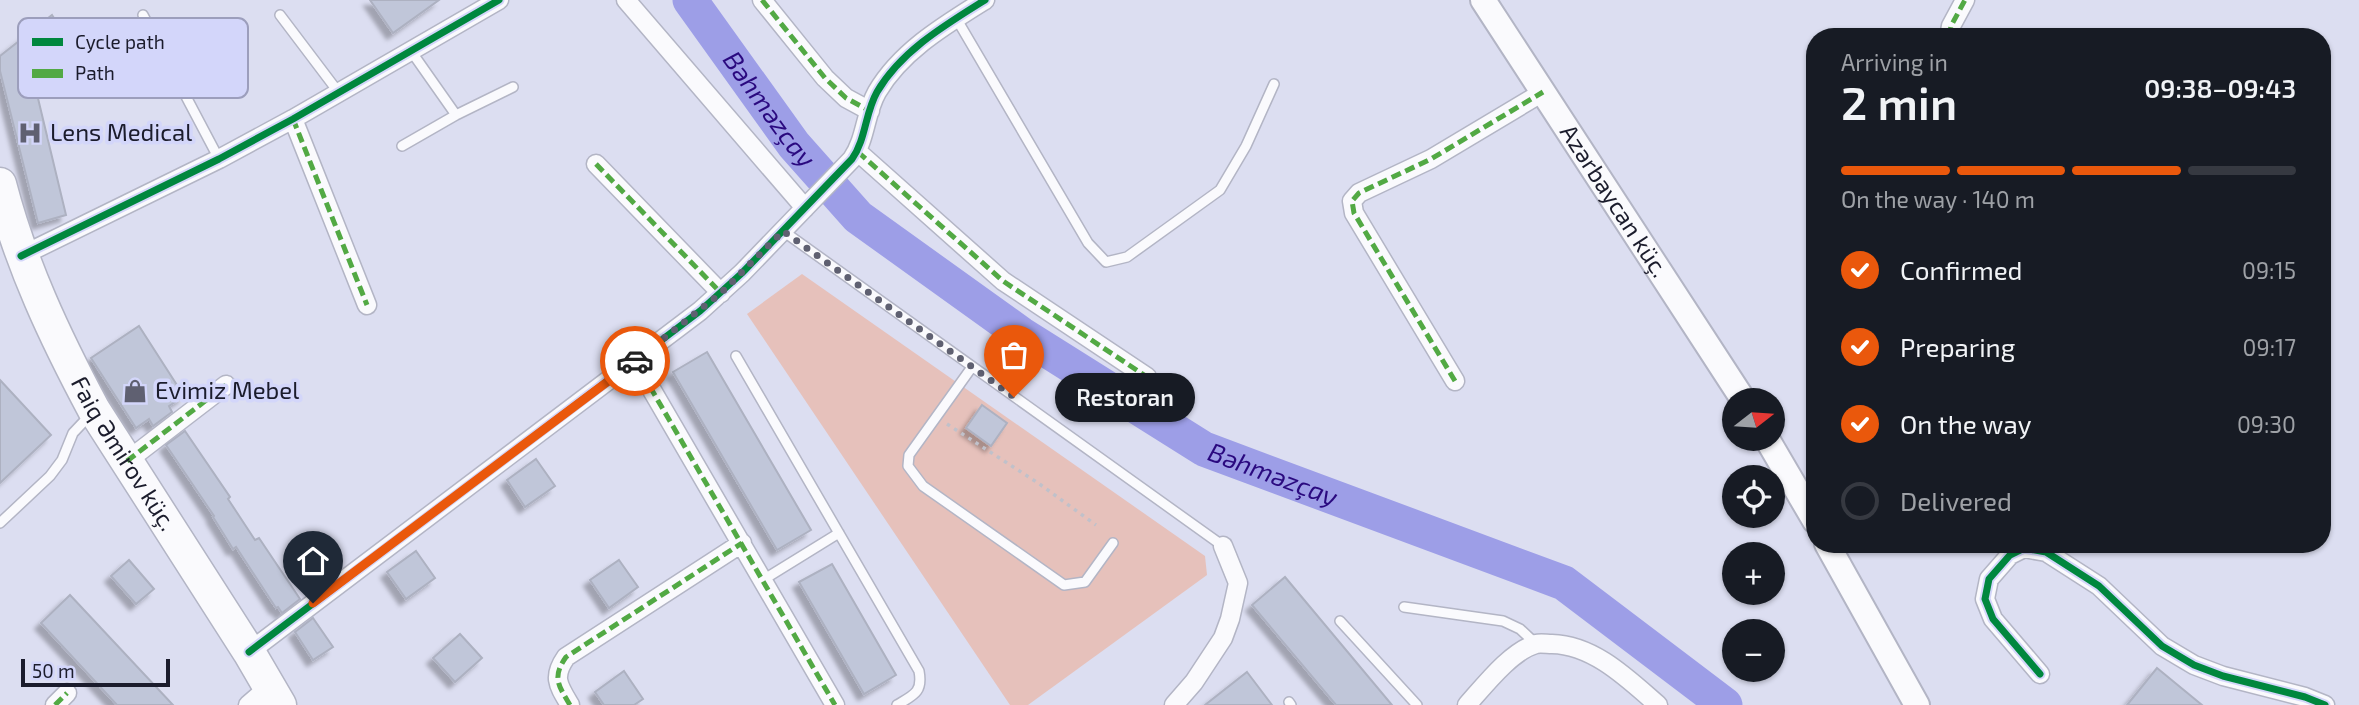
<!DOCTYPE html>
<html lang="en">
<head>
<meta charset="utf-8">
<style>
  body { margin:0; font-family:"Exo 2",sans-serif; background:#20242c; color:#f1f3f6; height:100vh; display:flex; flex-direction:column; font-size:26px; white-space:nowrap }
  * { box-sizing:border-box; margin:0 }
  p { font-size:23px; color:#9ea1a6 }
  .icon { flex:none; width:38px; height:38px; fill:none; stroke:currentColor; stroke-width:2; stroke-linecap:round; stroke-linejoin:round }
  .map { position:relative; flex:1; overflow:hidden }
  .panel { position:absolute; left:1806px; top:28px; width:525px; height:525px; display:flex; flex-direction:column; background:#171b24; border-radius:28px; box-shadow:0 2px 5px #0004 }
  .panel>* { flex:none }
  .needle { width:46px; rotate:73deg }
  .controls { position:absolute; left:1722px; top:388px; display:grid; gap:14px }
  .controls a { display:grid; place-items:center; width:63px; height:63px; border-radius:50%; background:#171b24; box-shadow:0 2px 5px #0004; font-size:35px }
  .scale { position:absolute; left:21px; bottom:18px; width:149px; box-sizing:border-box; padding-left:7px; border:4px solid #1b1c2c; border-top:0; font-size:19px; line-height:24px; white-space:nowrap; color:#1b1c2c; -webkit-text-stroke:5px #d3d6fa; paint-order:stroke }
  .pin { position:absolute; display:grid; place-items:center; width:60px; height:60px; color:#fff; margin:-72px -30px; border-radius:50% 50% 50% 0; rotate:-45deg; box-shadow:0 0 7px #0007 }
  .pin .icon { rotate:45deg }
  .courier { position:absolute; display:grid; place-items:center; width:70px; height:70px; margin:-35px; border:5px solid #ea580c; border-radius:50%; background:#fff; color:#222; box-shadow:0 2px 9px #0007 }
  .bubble { position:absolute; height:49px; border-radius:24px; background:#171b24; box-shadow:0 2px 5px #0004; font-size:23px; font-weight:600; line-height:49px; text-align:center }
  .summary em { font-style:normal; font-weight:600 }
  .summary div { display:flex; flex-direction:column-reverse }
  .summary { display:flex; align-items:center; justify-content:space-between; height:119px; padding:0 35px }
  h1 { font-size:46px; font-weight:600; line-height:52px }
  .bar { display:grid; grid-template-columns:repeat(4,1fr); gap:10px 7px; align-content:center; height:84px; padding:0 35px }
  .bar i { height:9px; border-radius:5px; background:#363941 }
  .bar .on { background:#ea580c }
  .bar p { grid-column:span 4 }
  ol { padding:0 35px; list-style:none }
  li { display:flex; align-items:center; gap:21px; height:77px }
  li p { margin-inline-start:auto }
  li .icon { padding:7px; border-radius:50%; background:#ea580c; color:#fff; stroke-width:4 }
  li:last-child { color:#9ea1a6 }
  li i { width:38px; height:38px; border:4px solid #363941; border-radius:50% }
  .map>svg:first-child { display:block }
</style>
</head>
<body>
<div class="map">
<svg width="2359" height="705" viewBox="0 0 2359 705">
  <defs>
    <filter id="shadow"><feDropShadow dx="-6" dy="6" stdDeviation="2" flood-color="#0004"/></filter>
  </defs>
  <rect width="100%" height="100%" fill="#dcdef1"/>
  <path fill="#e6c1bb" d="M802,274L1205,556L1207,575L1028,705H1010L747,314Z"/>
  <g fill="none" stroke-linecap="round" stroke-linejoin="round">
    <path stroke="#9d9ee7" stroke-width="35" id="s1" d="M690,0L794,145L858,217L1021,334L1204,449L1564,583L1725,705"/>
  </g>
  <path fill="#c0c6d9" stroke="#adb1c1" stroke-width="2" filter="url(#shadow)" d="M370,0H439L393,33Z
    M52,15L78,55L36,90L66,215L38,223L0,71V56Z
    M139,326L184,396L169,406L172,412L153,426L149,419L136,428L91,358Z
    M707,352L811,530L777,550L673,372Z
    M0,380L51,435L0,483Z
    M982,405L1007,423L991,446L966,428Z
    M185,431L230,497L228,499L255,540L259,538L300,599L282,613L278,607L276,608L236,547L233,549L213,517L214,516L166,445Z
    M536,459L555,486L525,507L507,480Z
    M416,551L435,578L406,599L387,572Z
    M129,560L154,589L136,604L111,576Z
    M619,560L638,587L609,608L590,580Z
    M832,564L896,675L864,694L799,582Z
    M1285,577L1392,705H1336L1252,605Z
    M70,595L173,705H117L41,623Z
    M313,618L333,647L313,660L295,632Z
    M460,634L482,658L455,682L433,658Z
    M2157,668L2202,705H2127Z
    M624,671L643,699L634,705H604L595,692Z
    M1247,672L1272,705H1205Z"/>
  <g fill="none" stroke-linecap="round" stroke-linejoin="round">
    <g stroke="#b3b5c5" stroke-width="12">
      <path id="lane" d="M143,15L219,159
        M280,15L339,93
        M956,18L1088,243L1106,262L1127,257L1220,190L1246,146L1274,84
        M411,51L456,115
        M402,146L456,115L513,87
        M783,231L1223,546
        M736,356L919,671C923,692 914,695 897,705
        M972,367L909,455L908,466L923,486L1064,585L1085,582L1113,543
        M0,523L50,476L62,460L73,433L91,414
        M763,580L839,533
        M1404,607L1503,621L1520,629L1536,644
        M1340,621L1417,705
        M1289,702L1291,705"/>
    </g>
    <g stroke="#b3b5c5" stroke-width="21">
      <path id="street" d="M626,0L805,208
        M762,0L825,78L846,98L870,111
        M1949,37L1951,26L1965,0
        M293,119L367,305
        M858,152L1003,281L1147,377
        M596,164L721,293
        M21,256L219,159L293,119L499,0
        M635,361L835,705
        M1455,381L1354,213L1352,201L1359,193L1431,159L1543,92
        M127,461L226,385
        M249,652L700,311L742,273L852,159C866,139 865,113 877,92C901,51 945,25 985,0
        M2040,674L1993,619L1985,599L1989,579L2010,555L2024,548L2046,552L2099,586L2162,646L2194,665L2223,676L2305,697L2325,705
        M55,705L67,693
        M248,705L269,687
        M570,705C558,685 552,677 566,657L742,543
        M1174,705L1194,682L1223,638L1230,619L1238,583L1223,546
        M1467,705C1484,686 1511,651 1536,644C1540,643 1547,644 1552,644C1594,645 1628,679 1658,705"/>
    </g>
    <g stroke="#b3b5c5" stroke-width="28">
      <g id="secondary">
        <path id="s2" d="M1483,0L1744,401"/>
        <path d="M1767,439L1815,521"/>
        <path d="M1827,544L1917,705"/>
      </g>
    </g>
    <g stroke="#b3b5c5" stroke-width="35">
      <g id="highway">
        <path id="s3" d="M0,184C21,265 55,337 94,410L249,652L280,705"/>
      </g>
    </g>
    <path stroke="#c0c1ca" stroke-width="3.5" stroke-dasharray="3.5 5" stroke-linecap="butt" d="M947,424L1038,483L1096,525"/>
    <use href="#lane" stroke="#fafafd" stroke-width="9"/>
    <use href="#street" stroke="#fafafd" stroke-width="18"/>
    <use href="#secondary" stroke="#fafafd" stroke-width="24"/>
    <use href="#highway" stroke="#fafafd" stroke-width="32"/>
    <path stroke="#52a944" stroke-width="5" stroke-dasharray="10 5" stroke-linecap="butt" d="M762,0L825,78L846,98L870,111
      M1949,37L1951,26L1965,0
      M293,119L367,305
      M858,152L1003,281L1147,377
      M596,164L721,293
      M635,361L835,705
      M1455,381L1354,213L1352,201L1359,193L1431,159L1543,92
      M127,461L226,385
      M55,705L67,693
      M570,705C558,685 552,677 566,657L742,543"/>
    <g stroke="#d3d6fa" stroke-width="11">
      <path id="cycleway" d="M21,256L219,159L293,119L499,0
        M249,652L700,311L742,273L852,159C866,139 865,113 877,92C901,51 945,25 985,0
        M2040,674L1993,619L1985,599L1989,579L2010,555L2024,548L2046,552L2099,586L2162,646L2194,665L2223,676L2305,697L2325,705"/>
    </g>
    <use href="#cycleway" stroke="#00873e" stroke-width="7"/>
  </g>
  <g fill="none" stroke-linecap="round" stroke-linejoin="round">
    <path stroke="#5f6071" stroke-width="7" stroke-dasharray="0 12.6" d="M635,361L721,293L783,231L1014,397"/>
    <path stroke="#ea580c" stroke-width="9" d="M313,603L635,361"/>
  </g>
  <defs>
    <g id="hospital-bare" transform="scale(1.89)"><path d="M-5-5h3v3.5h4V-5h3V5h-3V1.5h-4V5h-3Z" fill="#5f6071" stroke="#d3d6fa" stroke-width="2.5" paint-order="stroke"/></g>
    <g id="shop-bare" transform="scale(1.89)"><path d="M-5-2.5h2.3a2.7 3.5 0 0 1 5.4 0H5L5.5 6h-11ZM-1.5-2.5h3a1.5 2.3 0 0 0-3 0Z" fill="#5f6071" stroke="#d3d6fa" stroke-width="2.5" paint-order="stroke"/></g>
  </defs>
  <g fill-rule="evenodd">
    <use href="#hospital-bare" x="30" y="133"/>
    <use href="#shop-bare" x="135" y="391"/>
  </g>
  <g text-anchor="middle" stroke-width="7" stroke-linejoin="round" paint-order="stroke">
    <g font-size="24" fill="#1b1c2c" stroke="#d3d6fa" text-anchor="start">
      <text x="50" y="141">Lens Medical</text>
      <text x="155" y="399">Evimiz Mebel</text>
    </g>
    <g font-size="24" fill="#1b1c2c" stroke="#d3d6fa">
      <text dy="8" stroke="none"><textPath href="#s2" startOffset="240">Azərbaycan küç.</textPath></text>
      <text dy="8" stroke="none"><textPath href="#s3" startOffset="298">Faiq Əmirov küç.</textPath></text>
    </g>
    <g font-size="26" font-style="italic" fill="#2a097f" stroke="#d3d6fa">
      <text dy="9" stroke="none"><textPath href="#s1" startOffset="135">Bəhməzçay</textPath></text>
      <text dy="9" stroke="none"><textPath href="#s1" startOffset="765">Bəhməzçay</textPath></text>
    </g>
  </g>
  <rect x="18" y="18" width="230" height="80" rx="10" fill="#d3d6fa" stroke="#9c9ebc" stroke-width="2"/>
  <rect x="32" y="38" width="31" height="8" fill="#00873e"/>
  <rect x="32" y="69" width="31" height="9" fill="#52a944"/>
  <g font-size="19" fill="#1b1c2c">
    <text x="75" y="49">Cycle path</text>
    <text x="75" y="80">Path</text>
  </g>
</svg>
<div class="controls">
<a><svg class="needle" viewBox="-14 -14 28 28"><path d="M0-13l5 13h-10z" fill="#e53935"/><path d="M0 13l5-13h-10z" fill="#9ea1a6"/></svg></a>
<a><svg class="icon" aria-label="locate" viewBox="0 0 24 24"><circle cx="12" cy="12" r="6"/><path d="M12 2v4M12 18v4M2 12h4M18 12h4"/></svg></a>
<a>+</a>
<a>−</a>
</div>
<div class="scale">50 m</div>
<div class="pin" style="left:1014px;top:397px;background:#ea580c"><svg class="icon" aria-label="bag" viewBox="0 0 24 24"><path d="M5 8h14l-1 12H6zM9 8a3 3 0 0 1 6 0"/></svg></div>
<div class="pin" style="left:313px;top:603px;background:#1f2937"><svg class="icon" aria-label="home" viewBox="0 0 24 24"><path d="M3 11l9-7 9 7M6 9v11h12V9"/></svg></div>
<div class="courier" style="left:635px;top:361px"><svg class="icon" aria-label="car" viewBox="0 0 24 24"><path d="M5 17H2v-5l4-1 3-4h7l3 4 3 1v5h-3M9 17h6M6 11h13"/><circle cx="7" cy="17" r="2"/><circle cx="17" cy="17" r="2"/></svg></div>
<div class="bubble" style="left:1055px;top:373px;width:140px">Restoran</div>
<section class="panel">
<div class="summary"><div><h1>2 min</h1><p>Arriving in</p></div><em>09:38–09:43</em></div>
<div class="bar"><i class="on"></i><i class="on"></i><i class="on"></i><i></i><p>On the way · 140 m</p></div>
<ol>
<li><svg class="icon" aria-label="check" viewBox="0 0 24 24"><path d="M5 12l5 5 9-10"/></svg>Confirmed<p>09:15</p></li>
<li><svg class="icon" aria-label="check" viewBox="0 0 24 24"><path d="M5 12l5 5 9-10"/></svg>Preparing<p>09:17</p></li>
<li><svg class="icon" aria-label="check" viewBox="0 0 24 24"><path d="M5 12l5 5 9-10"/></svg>On the way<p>09:30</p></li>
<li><i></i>Delivered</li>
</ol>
</section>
</div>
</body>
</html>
